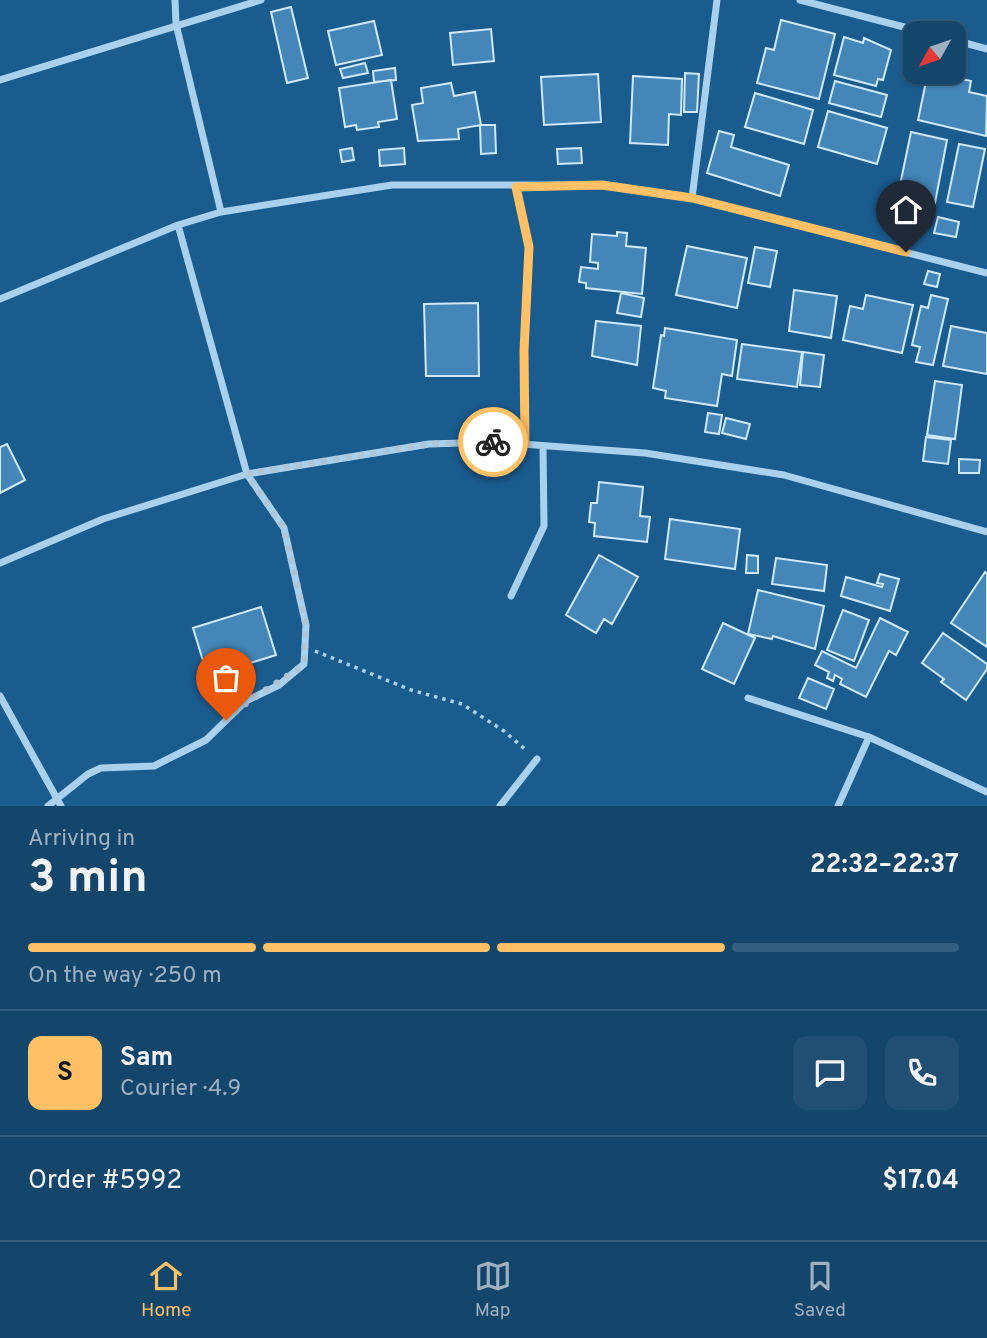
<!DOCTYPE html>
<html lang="en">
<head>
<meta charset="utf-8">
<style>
  body { margin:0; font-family:Overpass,sans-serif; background:#214f73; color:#f1f3f6; height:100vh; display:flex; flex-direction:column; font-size:26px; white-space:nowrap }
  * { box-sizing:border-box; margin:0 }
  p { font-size:23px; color:#9db1c1 }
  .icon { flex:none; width:38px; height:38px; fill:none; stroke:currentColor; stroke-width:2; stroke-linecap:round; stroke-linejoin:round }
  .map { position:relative; height:806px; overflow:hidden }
  .sheet { display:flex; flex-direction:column; background:#14456b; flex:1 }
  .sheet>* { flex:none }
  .needle { width:46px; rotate:230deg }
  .buttons { position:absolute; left:903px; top:21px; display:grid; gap:14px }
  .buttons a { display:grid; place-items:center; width:63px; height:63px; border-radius:14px; background:#14456b; box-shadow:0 2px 5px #0004,0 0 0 2px #335d7e; font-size:35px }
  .pin { position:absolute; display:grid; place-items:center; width:60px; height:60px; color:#fff; margin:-72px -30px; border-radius:50% 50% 50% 0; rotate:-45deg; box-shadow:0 0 7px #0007 }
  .pin .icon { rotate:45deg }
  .courier { position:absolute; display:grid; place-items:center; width:70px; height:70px; margin:-35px; border:5px solid #ffc066; border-radius:50%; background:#fff; color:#222; box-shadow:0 2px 9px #0007 }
  .summary em { font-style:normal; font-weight:700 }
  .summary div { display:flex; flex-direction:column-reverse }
  .summary { display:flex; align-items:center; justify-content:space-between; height:119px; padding:0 28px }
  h1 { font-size:46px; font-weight:700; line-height:52px }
  .bar { display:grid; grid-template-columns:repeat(4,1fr); gap:10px 7px; align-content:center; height:84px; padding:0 28px }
  .bar i { height:9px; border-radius:5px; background:#335d7e }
  .bar .current { background:#ffc066 }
  .bar p { grid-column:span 4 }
  .line { display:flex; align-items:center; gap:18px; padding:0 28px; border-top:2px solid #335d7e }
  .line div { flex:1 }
  .round { display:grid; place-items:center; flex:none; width:74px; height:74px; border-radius:14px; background:#214f73 }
  .dock { display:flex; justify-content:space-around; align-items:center; height:98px; border-top:2px solid #335d7e; background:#14456b; font-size:19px; color:#9db1c1 }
  .dock a { display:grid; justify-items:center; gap:4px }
  .dock .current { color:#ffc066 }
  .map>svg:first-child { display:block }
</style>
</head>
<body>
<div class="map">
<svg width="987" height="806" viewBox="0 0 987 806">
  <rect width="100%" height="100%" fill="#1b5c8f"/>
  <path fill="#4486b7" stroke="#cfe8fa" stroke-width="2" d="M291,7L308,78L287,83L271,12Z
    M781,20L835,34L819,99L757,83L766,48L774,50Z
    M374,21L382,55L336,65L328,31Z
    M491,29L494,61L453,65L450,33Z
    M844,37L863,43L864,38L891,50L883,80L878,79L876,86L834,75Z
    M365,63L368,73L343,78L340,69Z
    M395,68L396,80L374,82L373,71Z
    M928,72L971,81L969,92L987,96L986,136L918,120Z
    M685,73L699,74L697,112H684Z
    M598,74L601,122L544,125L541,77Z
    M633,76L682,79L681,115L669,114L668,145L630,143Z
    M391,80L397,119L378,122L379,127L357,130L356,125L345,127L339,88Z
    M835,81L887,95L881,117L829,103Z
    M451,83L454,96L475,92L481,125L458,129L459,139L418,141L412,105L423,103L421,88Z
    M755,93L813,110L804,144L745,127Z
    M828,111L887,128L877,164L818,147Z
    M480,125H495L496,153L481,154Z
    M719,131L734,135L731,147L789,165L780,196L707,173Z
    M911,132L947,140L935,203L898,195Z
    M959,144L985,149L973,207L947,202Z
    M352,148L354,160L342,162L340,150Z
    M404,148L405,164L380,166L379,150Z
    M581,148L582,163L558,164L557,149Z
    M938,217L959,222L956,237L934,233Z
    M617,232L627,233L626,246L646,248L642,294L586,288V283L579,282L581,267L598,269V263L590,262L592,234L617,236Z
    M687,246L747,258L737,308L676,295Z
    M755,247L777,251L770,287L748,283Z
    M928,271L940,274L937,287L924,284Z
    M794,290L837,296L831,338L789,331Z
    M621,293L644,298L641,317L617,313Z
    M866,295L913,305L902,353L843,340L850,306L863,309Z
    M931,295L948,299L933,365L916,362L920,347L912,345L921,306L928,308Z
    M478,303L479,376H426L424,304Z
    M596,321L641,326L637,365L592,356Z
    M951,326L987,333V374L943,366Z
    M665,328L737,340L732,376L722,374L717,406L665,398L666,391L653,388L661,335L664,336Z
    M742,344L802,352L797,387L737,379Z
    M803,352L824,355L820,387L800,385Z
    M935,381L962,385L955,439L927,435Z
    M708,413L722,415L719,434L705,432Z
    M726,418L750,424L746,439L722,433Z
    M926,437L951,440L948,464L923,461Z
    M7,444L25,480L0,493V447Z
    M959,459L980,460L979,473H959Z
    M599,482L643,487L640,516L650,517L647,542L594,536L595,523L589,522L591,503H597Z
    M670,519L740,529L735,569L665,559Z
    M599,555L638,577L612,624L604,619L596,633L566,615Z
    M747,555L758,556V573H746Z
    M776,558L827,565L824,591L772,584Z
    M985,572L987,574V647L951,623Z
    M880,574L899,579L890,611L841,596L846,577L882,587L883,584L877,583Z
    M758,590L824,606L815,649L773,636L772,639L748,634Z
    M261,607L276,655L231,669L228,657L204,664L193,628Z
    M843,610L869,620L854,661L827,650Z
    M880,618L908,632L896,655L889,651L866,697L840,684L842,679L835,675L833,681L827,678L829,672L815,665L822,651L856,668Z
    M723,623L755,638L734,684L702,669Z
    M943,633L987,664V669L966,700L941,682L944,679L922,663Z
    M808,678L834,689L826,709L799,698Z"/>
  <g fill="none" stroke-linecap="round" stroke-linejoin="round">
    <path stroke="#a9d1ee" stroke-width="3.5" stroke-dasharray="3.5 5" stroke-linecap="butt" d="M315,651L411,690L462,704L504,731L527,751"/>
    <path stroke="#a9d1ee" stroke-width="7" d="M175,0L176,24L221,212
      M800,0L927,33
      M954,40L987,49
      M0,80L261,0
      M516,187L529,247L524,351L525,445
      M692,198L717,0
      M0,299L178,225L221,212L392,185H602L692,198L987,273
      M0,563L103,519L247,474L429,444L494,442L645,453L784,475L987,532
      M511,596L544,526L543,446
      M0,696L61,806
      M748,698L869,737L987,792
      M48,806L88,774L101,768L154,766L206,740L246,701L279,685L304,664L306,625L284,528L247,474L178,225
      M500,806L537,759
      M838,806L869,737"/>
  </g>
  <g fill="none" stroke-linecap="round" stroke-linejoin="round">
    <path stroke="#afc6d8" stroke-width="7" stroke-dasharray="0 12.6" d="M226,720C249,697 278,685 304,664L306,625L284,528L247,474L429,444L493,442"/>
    <path stroke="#ffc066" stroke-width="9" d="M493,442L525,444L524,351L529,247L516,187L602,185L692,198L906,252"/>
  </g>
</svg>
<div class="buttons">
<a><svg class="needle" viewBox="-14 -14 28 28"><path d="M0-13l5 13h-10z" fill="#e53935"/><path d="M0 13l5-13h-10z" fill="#9db1c1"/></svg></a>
</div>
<div class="pin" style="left:226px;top:720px;background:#ea580c"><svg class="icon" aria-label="bag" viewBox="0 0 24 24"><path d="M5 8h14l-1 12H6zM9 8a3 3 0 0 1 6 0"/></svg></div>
<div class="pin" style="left:906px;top:252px;background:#1f2937"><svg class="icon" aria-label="home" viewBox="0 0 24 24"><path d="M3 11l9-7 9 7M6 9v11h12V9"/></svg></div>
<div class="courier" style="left:493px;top:442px"><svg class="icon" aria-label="bike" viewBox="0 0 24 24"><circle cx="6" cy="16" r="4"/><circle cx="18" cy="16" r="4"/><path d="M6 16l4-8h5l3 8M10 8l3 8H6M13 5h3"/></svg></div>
</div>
<section class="sheet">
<div class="summary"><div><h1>3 min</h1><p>Arriving in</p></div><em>22:32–22:37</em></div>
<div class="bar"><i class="current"></i><i class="current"></i><i class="current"></i><i></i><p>On the way · 250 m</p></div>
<div class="line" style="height:126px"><b class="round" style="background:#ffc066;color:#111">S</b><div><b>Sam</b><p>Courier · 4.9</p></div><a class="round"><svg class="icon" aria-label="chat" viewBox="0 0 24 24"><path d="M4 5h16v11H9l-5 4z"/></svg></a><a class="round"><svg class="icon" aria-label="phone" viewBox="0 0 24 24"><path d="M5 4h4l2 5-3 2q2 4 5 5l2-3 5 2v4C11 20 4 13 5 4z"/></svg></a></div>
<div class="line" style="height:91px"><div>Order #5992</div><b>$17.04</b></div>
</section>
<nav class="dock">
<a class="current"><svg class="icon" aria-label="home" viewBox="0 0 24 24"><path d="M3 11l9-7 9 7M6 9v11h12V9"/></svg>Home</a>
<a><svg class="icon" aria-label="map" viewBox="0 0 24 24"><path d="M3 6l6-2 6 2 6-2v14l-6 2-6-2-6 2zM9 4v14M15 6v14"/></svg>Map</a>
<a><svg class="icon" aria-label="saved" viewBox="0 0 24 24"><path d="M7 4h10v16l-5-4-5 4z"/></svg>Saved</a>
</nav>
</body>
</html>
